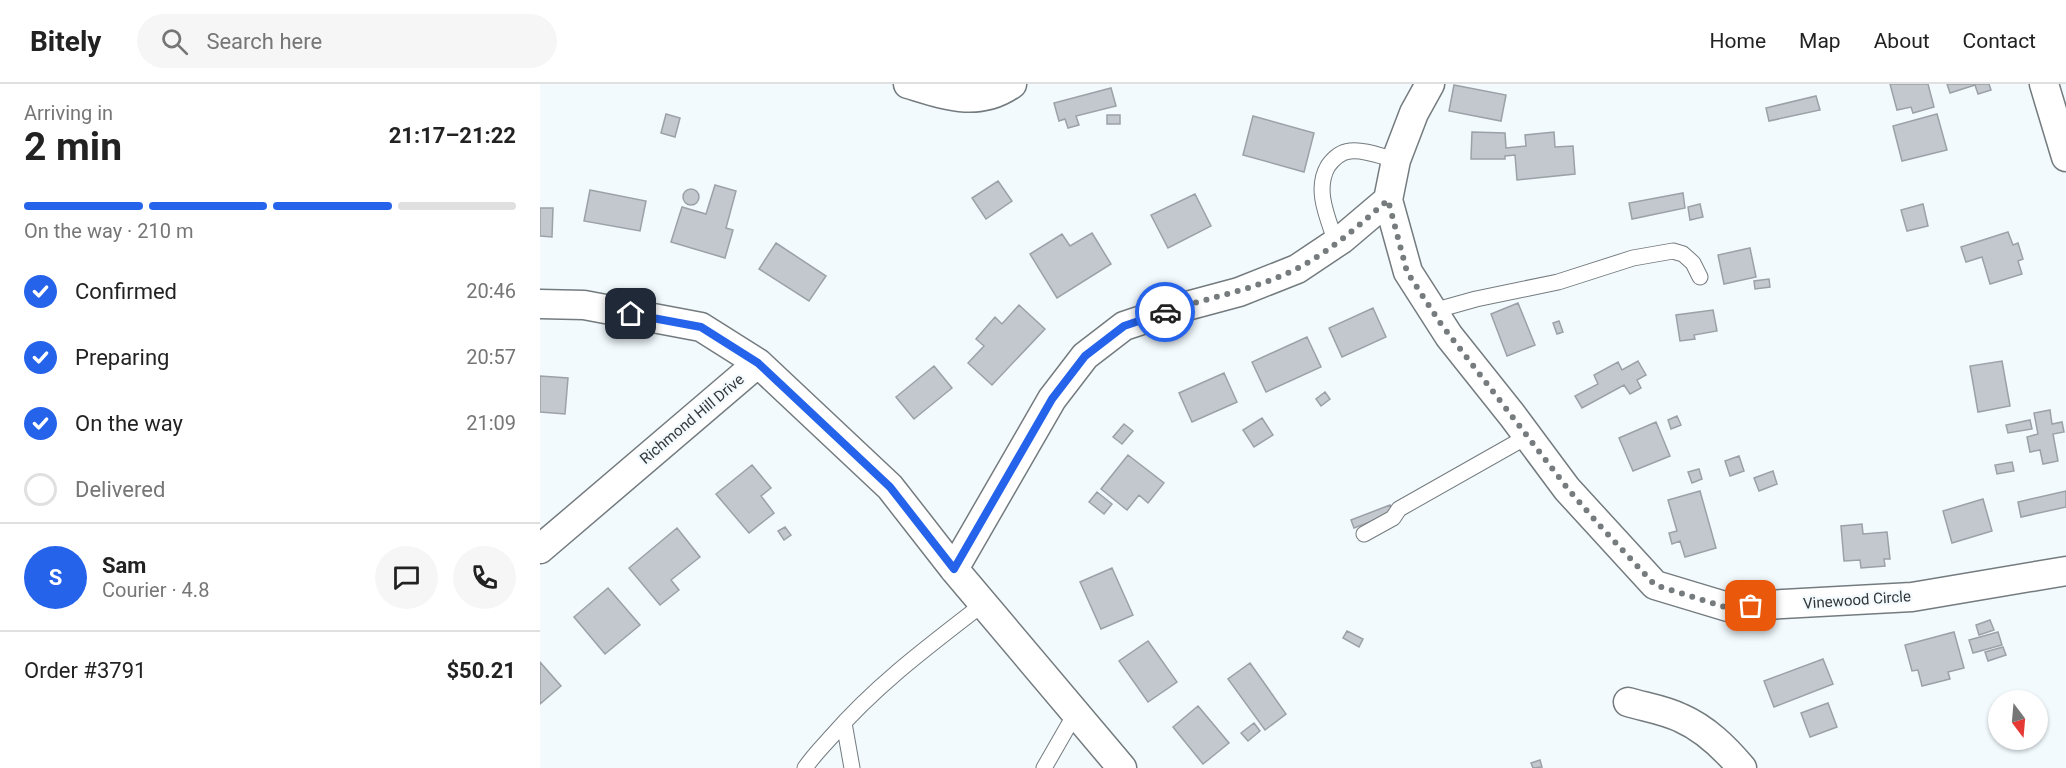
<!DOCTYPE html>
<html lang="en">
<head>
<meta charset="utf-8">
<style>
  body { margin:0; font-family:Roboto,sans-serif; background:#f6f6f6; color:#222; height:100vh; display:flex; flex-direction:column; font-size:22px; white-space:nowrap }
  * { box-sizing:border-box; margin:0 }
  p { font-size:20px; color:#767676 }
  .icon { flex:none; width:33px; height:33px; fill:none; stroke:currentColor; stroke-width:2; stroke-linecap:round; stroke-linejoin:round }
  .map { position:relative; flex:1; overflow:hidden }
  .side { display:flex; flex-direction:column; background:#fff; width:540px }
  .side>* { flex:none }
  .needle { width:39px; rotate:164deg }
  .buttons { position:absolute; left:1448px; top:606px; display:grid; gap:12px }
  .buttons a { display:grid; place-items:center; width:60px; height:60px; border-radius:50%; background:#fff; box-shadow:0 2px 4px #0004; font-size:30px }
  .pin { position:absolute; display:grid; place-items:center; width:51px; height:51px; color:#fff; margin:-26px; border-radius:12px; box-shadow:0 3px 9px #0006 }
  .courier { position:absolute; display:grid; place-items:center; width:60px; height:60px; margin:-30px; border:4px solid #2563eb; border-radius:50%; background:#fff; color:#222; box-shadow:0 2px 8px #0007 }
  .summary em { font-style:normal; font-weight:700 }
  .summary div { display:flex; flex-direction:column-reverse }
  .summary { display:flex; align-items:center; justify-content:space-between; height:102px; padding:0 24px }
  h1 { font-size:39px; font-weight:700; line-height:45px }
  .bar { display:grid; grid-template-columns:repeat(4,1fr); gap:9px 6px; align-content:center; height:72px; padding:0 24px }
  .bar i { height:8px; border-radius:4px; background:#e0e0e0 }
  .bar .on { background:#2563eb }
  .bar p { grid-column:span 4 }
  .line { display:flex; align-items:center; gap:15px; padding:0 24px; border-top:2px solid #e0e0e0 }
  .line div { flex:1 }
  .round { display:grid; place-items:center; flex:none; width:63px; height:63px; border-radius:32px; background:#f6f6f6 }
  ol { padding:0 24px; list-style:none }
  li { display:flex; align-items:center; gap:18px; height:66px }
  li p { margin-inline-start:auto }
  li .icon { padding:6px; border-radius:50%; background:#2563eb; color:#fff; stroke-width:4 }
  li:last-child { color:#767676 }
  li i { width:33px; height:33px; border:3px solid #e0e0e0; border-radius:50% }
  header { display:flex; align-items:center; gap:36px; box-sizing:border-box; height:84px; padding:0 30px; background:#fff; border-bottom:2px solid #e0e0e0 }
  header strong { font-size:28px }
  nav { display:flex; gap:33px; margin-inline-start:auto; font-size:21px }
  .search { width:420px; height:54px; background:#f6f6f6; display:flex; align-items:center; gap:15px; box-sizing:border-box; padding:0 21px; border-radius:33px; color:#767676; font-size:22px }
  main { display:flex; flex:1; min-height:0 }
  .map>svg:first-child { display:block }
</style>
</head>
<body>
<header>
<strong>Bitely</strong>
<div class="search"><svg class="icon" aria-label="search" viewBox="0 0 24 24"><circle cx="10" cy="10" r="6"/><path d="M15 15l6 6"/></svg>Search here</div>
<nav><a>Home</a><a>Map</a><a>About</a><a>Contact</a></nav>
</header>
<main>
<section class="side">
<div class="summary"><div><h1>2 min</h1><p>Arriving in</p></div><em>21:17–21:22</em></div>
<div class="bar"><i class="on"></i><i class="on"></i><i class="on"></i><i></i><p>On the way · 210 m</p></div>
<ol>
<li><svg class="icon" aria-label="check" viewBox="0 0 24 24"><path d="M5 12l5 5 9-10"/></svg>Confirmed<p>20:46</p></li>
<li><svg class="icon" aria-label="check" viewBox="0 0 24 24"><path d="M5 12l5 5 9-10"/></svg>Preparing<p>20:57</p></li>
<li><svg class="icon" aria-label="check" viewBox="0 0 24 24"><path d="M5 12l5 5 9-10"/></svg>On the way<p>21:09</p></li>
<li><i></i>Delivered</li>
</ol>
<div class="line" style="height:108px"><b class="round" style="background:#2563eb;color:#fff">S</b><div><b>Sam</b><p>Courier · 4.8</p></div><a class="round"><svg class="icon" aria-label="chat" viewBox="0 0 24 24"><path d="M4 5h16v11H9l-5 4z"/></svg></a><a class="round"><svg class="icon" aria-label="phone" viewBox="0 0 24 24"><path d="M5 4h4l2 5-3 2q2 4 5 5l2-3 5 2v4C11 20 4 13 5 4z"/></svg></a></div>
<div class="line" style="height:78px"><div>Order #3791</div><b>$50.21</b></div>
</section>
<div class="map">
<svg width="1526" height="684" viewBox="0 0 1526 684">
  <rect width="100%" height="100%" fill="#f2fafe"/>
  <path fill="#c3c8ce" stroke="#9ca1a7" stroke-width="1.5" d="M1350,0H1388L1394,23L1373,29L1371,23L1357,26Z
    M1407,0H1449L1451,6L1438,10L1435,1L1410,9Z
    M914,1L966,11L961,37L909,27Z
    M571,4L576,22L536,32L539,41L528,44L525,35L519,37L514,19Z
    M1276,12L1280,26L1229,37L1226,24Z
    M126,30L140,34L135,53L121,49Z
    M1397,30L1407,66L1362,77L1353,42Z
    M567,31H580V40H567Z
    M713,32L774,49L764,88L703,71Z
    M932,48L965,49L966,64L986,62L985,51L1014,48L1015,63L1033,62L1035,90L977,96L975,71L965,72V75H931Z
    M458,97L472,117L446,135L432,114Z
    M175,101L196,107L186,144L193,146L185,174L131,158L142,123L166,130Z
    M143 113a8 8 0 1 1 16 0a8 8 0 1 1-16 0Z
    M50,106L106,117L100,147L44,137Z
    M1143,109L1145,124L1092,135L1089,119Z
    M655,110L671,142L628,164L611,131Z
    M1160,120L1163,133L1150,136L1148,123Z
    M1383,120L1388,142L1367,147L1361,126Z
    M0,124H13L12,153L0,152Z
    M1468,148L1473,161L1478,159L1483,175L1478,177L1482,190L1450,200L1442,173L1426,178L1421,163Z
    M552,149L571,180L517,214L490,170L522,150L530,162Z
    M236,159L286,192L269,217L219,185Z
    M1210,164L1216,193L1184,200L1178,171Z
    M1229,195L1230,203L1215,205L1214,197Z
    M978,219L995,261L967,272L951,230Z
    M479,221L505,245L452,301L428,279L444,262L436,255L455,233L462,240Z
    M833,224L846,253L802,273L789,244Z
    M1173,226L1177,247L1154,251L1155,255L1140,257L1136,231Z
    M1019,237L1023,248L1017,250L1013,239Z
    M767,253L781,283L726,308L712,278Z
    M1098,277L1106,291L1097,296L1101,304L1090,310L1084,301L1042,324L1035,312L1058,300L1054,291L1078,278L1082,286Z
    M1462,277L1470,322L1438,328L1430,282Z
    M394,282L412,304L374,335L356,313Z
    M684,289L697,318L652,338L639,309Z
    M0,292L28,294L25,330L0,328Z
    M785,308L790,315L781,322L776,315Z
    M1510,326L1512,340L1522,338L1524,348L1513,350L1518,377L1503,380L1500,366L1490,368L1487,353L1498,350L1494,329Z
    M1137,332L1141,341L1131,345L1128,336Z
    M722,334L733,351L714,363L703,346Z
    M1490,336L1492,345L1468,349L1466,341Z
    M1116,338L1130,372L1093,387L1079,354Z
    M584,340L593,347L582,360L573,353Z
    M588,371L624,399L608,419L599,411L587,426L561,405Z
    M1199,372L1204,387L1190,392L1185,377Z
    M1472,378L1474,387L1457,390L1455,381Z
    M212,381L231,404L221,412L234,429L209,449L176,410Z
    M1159,385L1162,395L1152,399L1148,388Z
    M1233,387L1237,400L1219,407L1214,394Z
    M1160,407L1176,464L1145,473L1140,457L1132,460L1129,449L1137,447L1128,416Z
    M1526,407V423L1481,433L1478,418Z
    M557,408L572,420L564,430L549,418Z
    M1443,415L1452,447L1412,459L1403,427Z
    M850,421L853,429L814,444L811,436Z
    M1322,440L1323,450L1347,448L1350,475H1344L1345,482L1321,484L1320,476L1304,477L1301,442Z
    M245,443L251,451L244,456L238,447Z
    M137,444L160,473L131,496L139,506L120,521L89,484Z
    M572,484L593,531L561,545L540,498Z
    M68,504L100,541L65,570L34,533Z
    M1450,536L1454,546L1439,551L1436,541Z
    M807,547L823,555L819,563L803,554Z
    M1414,548L1424,584L1408,588L1410,595L1382,602L1378,586L1372,587L1365,561Z
    M1458,548L1462,561L1433,569L1429,556Z
    M608,557L637,598L608,618L579,577Z
    M1463,563L1466,571L1448,577L1445,568Z
    M1283,575L1293,600L1234,623L1224,597Z
    M0,578L21,602L0,620Z
    M710,579L746,630L725,646L688,595Z
    M1288,619L1297,643L1270,653L1261,629Z
    M658,622L689,659L663,680L633,643Z
    M714,639L720,647L708,657L701,649Z
    M1000,676L1002,683L993,684L991,679Z"/>
  <g fill="none" stroke-linecap="round" stroke-linejoin="round">
    <g stroke="#747b7e" stroke-width="17">
      <path id="service" d="M796,159C788,134 774,106 788,82C793,75 801,68 810,67C824,65 843,73 856,76
        M893,227L936,215L1018,198L1093,174L1133,167L1143,170L1153,179L1160,193
        M824,450L853,434L859,425L988,352
        M304,639L312,684
        M265,684C273,672 283,662 292,652C336,601 390,561 443,520
        M504,684L535,630"/>
    </g>
    <g stroke="#747b7e" stroke-width="31">
      <path id="minor" d="M368,0C405,11 438,24 472,0
        M890,0L874,29L856,76L848,116L868,188L909,252L972,331L1027,405L1115,501L1188,523L1372,513L1526,487
        M1504,0L1526,73
        M0,220L44,221L161,243L218,279L350,403L414,485L582,684
        M0,465L218,279
        M414,485L512,315L545,272L584,242L632,226L699,208L757,185L802,155L848,116
        M1088,618C1105,623 1125,626 1141,634C1166,645 1185,664 1202,684"/>
    </g>
    <use href="#service" stroke="#fff" stroke-width="15"/>
    <use href="#minor" stroke="#fff" stroke-width="28"/>
  </g>
  <g fill="none" stroke-linecap="round" stroke-linejoin="round">
    <path stroke="#767b7e" stroke-width="6" stroke-dasharray="0 10.8" d="M625,228C669,213 715,206 756,185C790,168 819,141 848,116L867,188L901,240L1028,405L1061,443L1115,501L1188,524L1211,522"/>
    <path stroke="#2563eb" stroke-width="8" d="M91,230L161,243L218,279L350,403L414,485L512,315L545,272L584,242L625,228"/>
  </g>
  <g text-anchor="middle" stroke-width="4.5" stroke-linejoin="round" paint-order="stroke">
    <g font-size="15" fill="#343739" stroke="#f2fafe">
      <text transform="translate(152 335) rotate(-40)" y="5">Richmond Hill Drive</text>
      <text transform="translate(1317 516) rotate(-4)" y="5">Vinewood Circle</text>
    </g>
  </g>
</svg>
<div class="buttons">
<a><svg class="needle" viewBox="-14 -14 28 28"><path d="M0-13l5 13h-10z" fill="#e53935"/><path d="M0 13l5-13h-10z" fill="#767676"/></svg></a>
</div>
<div class="pin" style="left:1211px;top:522px;background:#ea580c"><svg class="icon" aria-label="bag" viewBox="0 0 24 24"><path d="M5 8h14l-1 12H6zM9 8a3 3 0 0 1 6 0"/></svg></div>
<div class="pin" style="left:91px;top:230px;background:#1f2937"><svg class="icon" aria-label="home" viewBox="0 0 24 24"><path d="M3 11l9-7 9 7M6 9v11h12V9"/></svg></div>
<div class="courier" style="left:625px;top:228px"><svg class="icon" aria-label="car" viewBox="0 0 24 24"><path d="M5 17H2v-5l4-1 3-4h7l3 4 3 1v5h-3M9 17h6M6 11h13"/><circle cx="7" cy="17" r="2"/><circle cx="17" cy="17" r="2"/></svg></div>
</div>
</main>
</body>
</html>
